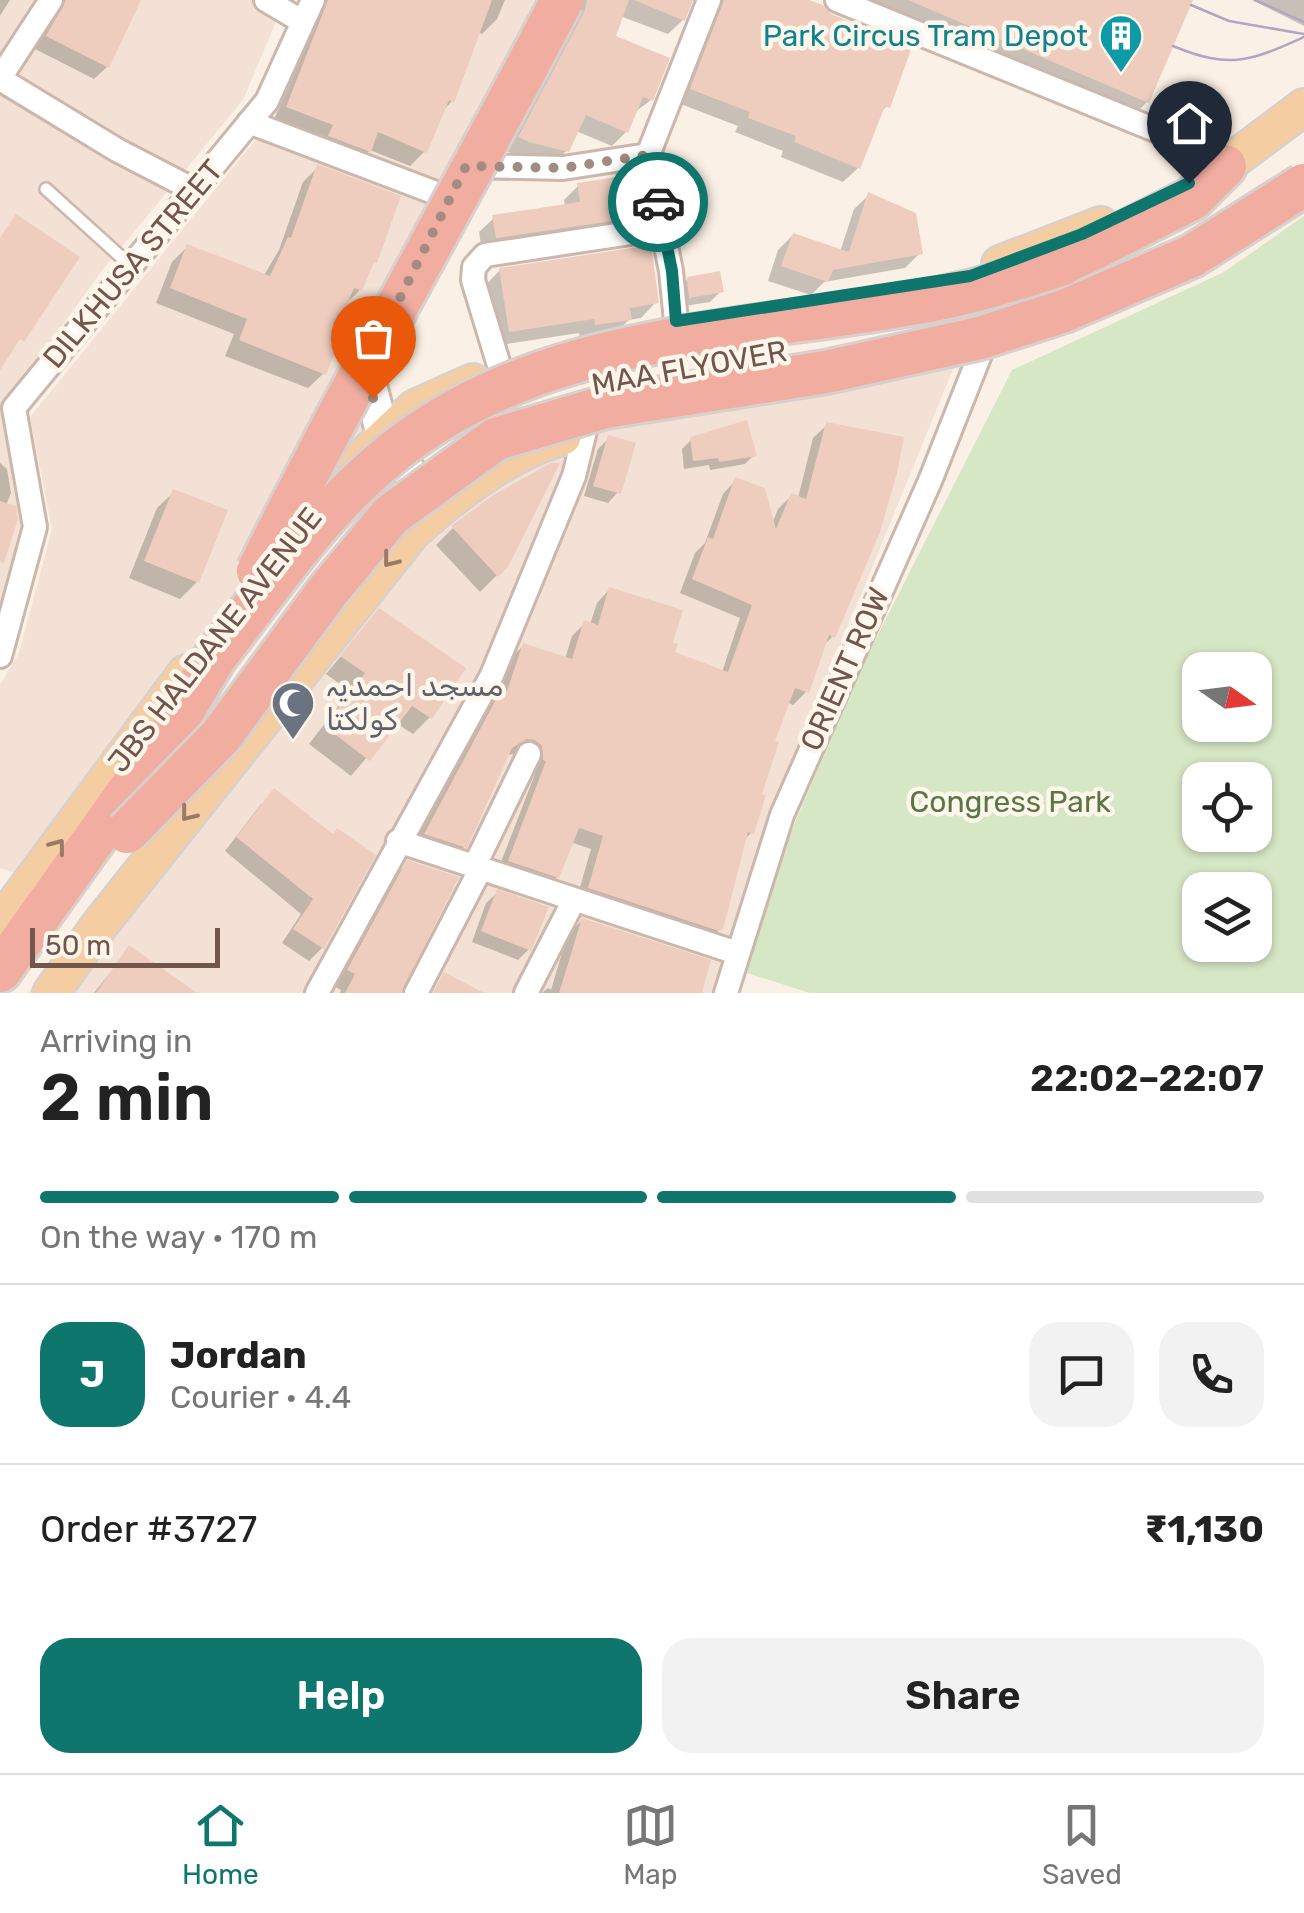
<!DOCTYPE html>
<html lang="en">
<head>
<meta charset="utf-8">
<style>
  body { margin:0; font-family:Rubik,Vazirmatn,sans-serif; background:#f2f2f2; color:#222; height:100vh; display:flex; flex-direction:column; font-size:38px; white-space:nowrap }
  * { box-sizing:border-box; margin:0 }
  p { font-size:32px; color:#767676 }
  .icon { flex:none; width:55px; height:55px; fill:none; stroke:currentColor; stroke-width:2; stroke-linecap:round; stroke-linejoin:round }
  .map { position:relative; height:993px; overflow:hidden }
  .sheet { display:flex; flex-direction:column; background:#fff; flex:1 }
  .sheet>* { flex:none }
  .needle { width:65px; rotate:104deg }
  .controls { position:absolute; left:1182px; top:652px; display:grid; gap:20px }
  .controls a { display:grid; place-items:center; width:90px; height:90px; border-radius:20px; background:#fff; box-shadow:0 2px 8px #0004; font-size:50px }
  .scale { position:absolute; left:30px; bottom:25px; width:190px; box-sizing:border-box; padding-left:10px; border:5px solid #72564c; border-top:0; font-size:28px; line-height:35px; white-space:nowrap; color:#72564c; -webkit-text-stroke:8px #fef5eb; paint-order:stroke }
  .pin { position:absolute; display:grid; place-items:center; width:85px; height:85px; color:#fff; margin:-102px -42px; border-radius:50% 50% 50% 0; rotate:-45deg; box-shadow:0 0 10px #0007 }
  .pin .icon { rotate:45deg }
  .courier { position:absolute; display:grid; place-items:center; width:100px; height:100px; margin:-50px; border:8px solid #0f766e; border-radius:50%; background:#fff; color:#222; box-shadow:0 2px 12px #0007 }
  .overview em { font-style:normal; font-weight:600 }
  .overview div { display:flex; flex-direction:column-reverse }
  .overview { display:flex; align-items:center; justify-content:space-between; height:170px; padding:0 40px }
  h1 { font-size:65px; font-weight:600; line-height:75px }
  .bar { display:grid; grid-template-columns:repeat(4,1fr); gap:15px 10px; align-content:center; height:120px; padding:0 40px }
  .bar i { height:12px; border-radius:8px; background:#e0e0e0 }
  .bar .on { background:#0f766e }
  .bar p { grid-column:span 4 }
  .line { display:flex; align-items:center; gap:25px; padding:0 40px; border-top:2px solid #e0e0e0 }
  .line div { flex:1 }
  .round { display:grid; place-items:center; flex:none; width:105px; height:105px; border-radius:30px; background:#f2f2f2 }
  .cta { display:flex; gap:20px; margin-top:auto; padding:20px 40px }
  .cta a { flex:1; height:115px; border-radius:30px; background:#0f766e; color:#fff; font-size:40px; font-weight:600; line-height:115px; text-align:center }
  .cta a+a { background:#f2f2f2; color:#222 }
  .dock { display:flex; justify-content:space-around; align-items:center; height:140px; border-top:2px solid #e0e0e0; background:#fff; font-size:28px; color:#767676 }
  .dock a { display:grid; justify-items:center; gap:5px }
  .dock .on { color:#0f766e }
  .map>svg:first-child { display:block }
</style>
</head>
<body>
<div class="map">
<svg width="1304" height="993" viewBox="0 0 1304 993">
  <rect width="100%" height="100%" fill="#fbf0e5"/>
  <path fill="#f2e1d4" d="M0,0H285L243,100L101,272L2,408L27,524L0,604Z
    M327,0H534L365,353L405,445L346,512L70,891L0,868V685L19,653L52,529L30,417L279,111Z
    M960,352L776,803L713,993H28L149,835L214,703L275,633L439,463Z"/>
  <path fill="#d6e7c5" fill-rule="evenodd" d="M1304,216V993H810L747,973L780,858L858,674L1012,370L1224,272ZM1200,670H1255V725H1200ZM1200,780H1255V835H1200ZM1200,890H1255V945H1200Z"/>
  <path fill="#0003" d="M0,0H10L0,16Z
    M53,0H138L107,67L94,79L35,49L52,23Z
    M320,0H505L497,19L482,34L477,32L452,101L441,113L425,151L410,166L370,150L354,166L273,122Z
    M577,0H699L691,1L683,20L668,34L620,16L612,37L651,100L634,113L626,132L612,146L576,131L567,150L553,165L505,151Z
    M701,0H802L887,106L878,115L858,168L843,182L781,157L783,151L735,132L738,126L678,103Z
    M835,0H1190L1147,102L1125,124Z
    M1252,0H1304V26Z
    M318,167L374,262L360,290L344,306L324,373L308,388L225,356L234,334L156,303L172,262L187,247L263,277L279,250L303,182Z
    M578,186L642,215L628,229L482,251L479,232L494,218L565,207L564,200Z
    M869,195L920,253L905,268L824,282L811,295L768,281L778,250L793,235L840,252L854,209Z
    M500,270L656,302L641,318L629,320L614,334L580,339L579,333L494,346L485,286Z
    M688,279L721,291L710,302L678,307L677,290Z
    M827,425L833,636L822,647L807,691L793,705L787,702L772,742L752,832L743,841L721,928L707,942L576,901L591,849L570,842L557,877L544,890L496,875L535,774L530,773L521,753L506,755L465,846L451,860L414,840L487,708L498,697L510,659L523,646L565,659L572,636L585,623L590,625L597,603L610,589L670,644L672,653L722,672L740,618L680,593L695,553L705,543L723,494L736,480L772,524L778,509L792,495L798,498L813,438Z
    M609,438L618,492L608,503L584,496L598,449Z
    M691,440L754,455L745,464L710,470L709,465L684,469L682,449Z
    M0,463L7,469L11,493L6,505L0,562Z
    M515,484L506,566L480,592L436,545L453,528Z
    M174,492L197,582L180,599L129,578L157,508Z
    M379,611L463,669L430,717L413,734L396,723L351,776L309,744L350,691L326,674Z
    M261,804L332,836L322,948L309,961L282,943L301,914L225,851Z
    M408,863L400,993H340L341,990L334,986L392,878Z
    M498,892L529,949L518,960L472,942L486,903Z
    M582,920L708,962L700,993H542L548,988L551,990L567,936Z
    M129,949L193,993H94Z"/>
  <path fill="#eecdbf" d="M66,0H141L109,68L46,36Z
    M328,0H492L454,103L449,100L427,153L378,132L371,152L328,136L333,125L286,107Z
    M587,0H629L616,36L670,58L653,101L643,97L628,133L586,115L569,152L529,142L518,137L584,12Z
    M634,0H693L685,21Z
    M724,0H809L823,5L831,14L912,47L890,108L885,106L860,169L794,142L796,136L748,118L750,112L690,89Z
    M908,0H1193L1149,103Z
    M317,164L401,196L377,263L374,262L362,291L354,288L337,330L342,333L326,375L239,340L247,319L170,288L187,244L270,276L288,237L291,238Z
    M636,174L645,216L496,238L492,215L580,202L577,183Z
    M868,192L916,213L923,254L833,270L828,282L781,266L793,233L849,252Z
    M16,214L80,257L24,342L20,339L0,370V238Z
    M651,245L659,303L630,308L632,320L595,325L594,319L509,332L499,268Z
    M720,271L724,292L689,298L687,277Z
    M747,420L757,456L719,462L718,458L693,461L690,437Z
    M826,422L904,437L897,473L880,532L835,638L829,635L809,693L795,688L775,741L779,742L762,794L766,795L754,834L748,832L723,929L719,931L588,888L603,836L579,828L559,878L508,861L546,761L543,760L542,746L535,740L527,739L512,748L467,848L424,834L500,692L506,694L523,643L572,659L584,620L598,625L609,587L683,610L673,642L678,644L675,652L728,672L752,605L692,579L708,537L713,539L735,477L765,488L776,529L791,493L806,499Z
    M608,435L636,443L621,494L593,486Z
    M551,463H560L508,567L498,577L451,526L495,494Z
    M173,489L228,510L199,583L144,561Z
    M0,501L16,506L18,519L4,563L0,562Z
    M379,608L466,668L432,719L412,706L370,761L324,726L365,673L340,656Z
    M274,788L333,834L337,828L376,855L324,949L293,929L313,899L236,837Z
    M407,860L459,877L401,993H345L355,974L347,970L349,966Z
    M497,889L549,907L531,951L481,931Z
    M582,918L711,960L702,993H559Z
    M129,945L197,993H96Z
    M444,972L484,993H433Z"/>
  <g fill="none" stroke-linecap="round" stroke-linejoin="round">
    <g stroke="#ccb7ac" stroke-width="16">
      <path id="lane" d="M46,189L131,266"/>
    </g>
    <g stroke="#ccb7ac" stroke-width="28">
      <path id="street" d="M266,0L303,22
        M837,0L1175,138L1239,156
        M0,78L51,0
        M0,79L117,150L194,190
        M249,122L449,198
        M648,155L709,0
        M469,166L563,168L648,155L671,271L676,321
        M501,372L473,280L474,267L485,255L663,228
        M0,656L35,527L14,408L267,101L313,0
        M398,841L737,953
        M474,867L529,754
        M317,993L492,675L574,476L585,431
        M416,993L480,870
        M526,993L574,900
        M726,993L782,815L930,481L981,352"/>
    </g>
    <g stroke="#d0b9ad" stroke-width="38">
      <path id="secondary" d="M376,356L368,378L383,435L436,510"/>
    </g>
    <g stroke="#d8d0cd" stroke-width="40">
      <path id="primary" d="M1202,177L1225,166L1304,107
        M1000,264L1101,225
        M357,463L415,408L473,382
        M0,924L186,673
        M51,993L98,927L412,532C452,496 511,450 563,437"/>
    </g>
    <g stroke="#d8d0cd" stroke-width="48">
      <path id="highway" d="M1063,264L1192,199L1225,166
        M0,971L166,739L216,656"/>
    </g>
    <use href="#lane" stroke="#fff" stroke-width="11"/>
    <use href="#street" stroke="#fff" stroke-width="22"/>
    <use href="#secondary" stroke="#fff" stroke-width="32"/>
    <use href="#primary" stroke="#f5cda2" stroke-width="35"/>
    <use href="#highway" stroke="#f1ada0" stroke-width="42"/>
    <path stroke="#b2a5c3" stroke-width="2.5" d="M1255,0L1304,22
      M1191,5L1229,21L1304,34
      M1173,46C1231,70 1250,61 1304,37"/>
    <g stroke="#d8d0cd" stroke-width="48" stroke-linecap="butt">
      <path id="highway-bridge" d="M258,571C354,378 463,191 562,0
        M216,656C267,591 315,519 378,465C527,334 731,336 916,303C966,295 1015,280 1063,264
        M127,832L221,736L328,591L391,515L496,439L605,407L826,372L980,338L1064,311L1192,256L1304,185"/>
    </g>
    <use href="#highway-bridge" stroke="#f1ada0" stroke-width="42"/>
  </g>
  <defs><path id="oneway-chevron" d="M-2-3.5L2.5 0L-2 3.5" fill="none" stroke-width="1.6" stroke-linecap="round" stroke-linejoin="round" transform="scale(2.5)"/></defs>
  <g stroke="#997a66">
    <use href="#oneway-chevron" transform="translate(390 560) rotate(128)"/>
    <use href="#oneway-chevron" transform="translate(188 814) rotate(128)"/>
    <use href="#oneway-chevron" transform="translate(58 846) rotate(-53)"/>
  </g>
  <g fill="none" stroke-linecap="round" stroke-linejoin="round">
    <path stroke="#a28c82" stroke-width="10" stroke-dasharray="0 18" d="M373,398L368,378L390,318L466,166L563,168L648,155L658,202"/>
    <path stroke="#0f766e" stroke-width="12" d="M658,202L672,271L676,321L970,276L1082,234L1189,183"/>
  </g>
  <defs>
    <g id="building-pin" transform="scale(2.25)"><path d="M0 17L-7.5 6A9.5 9.5 0 1 1 7.5 6Z" fill="#0f9aa8" stroke="#fef5eb"/><path d="M-4-6H4V6H1V3H-1V6H-4ZM-2.5-4.3h1.7v1.8h-1.7ZM.8-4.3h1.7v1.8H.8ZM-2.5-1h1.7V.8h-1.7ZM.8-1h1.7V.8H.8Z" fill="#fff"/></g>
    <g id="mosque-pin" transform="scale(2.25)"><path d="M0 17L-7.5 6A9.5 9.5 0 1 1 7.5 6Z" fill="#6b7280" stroke="#fef5eb"/><path d="M3.5-4.9A6 6 0 1 0 3.5 4.9A5 5 0 1 1 3.5-4.9Z" fill="#fff"/></g>
  </defs>
  <g fill-rule="evenodd">
    <use href="#building-pin" x="1121" y="36"/>
    <use href="#mosque-pin" x="293" y="703"/>
  </g>
  <g text-anchor="middle" stroke-width="9" stroke-linejoin="round" paint-order="stroke">
    <g font-size="30" fill="#0d838f" stroke="#fef5eb" text-anchor="end">
      <text x="1088" y="46">Park Circus Tram Depot</text>
    </g>
    <g font-size="30" fill="#72564c" stroke="#fef5eb">
      <text transform="translate(133 264) rotate(-50)" y="10">DILKHUSA STREET</text>
      <text transform="translate(689 368) rotate(-10)" y="10">MAA FLYOVER</text>
      <text transform="translate(215 640) rotate(-52)" y="10">JBS HALDANE AVENUE</text>
      <text transform="translate(845 669) rotate(-66)" y="10">ORIENT ROW</text>
    </g>
    <g font-size="30" fill="#5b616d" stroke="#fef5eb" text-anchor="start">
      <text x="326" y="696">مسجد احمدیہ<tspan x="326" dy="34">کولکتا</tspan></text>
    </g>
    <g font-size="30" fill="#597745" stroke="#fef5eb">
      <text x="1010" y="812">Congress Park</text>
    </g>
  </g>
</svg>
<div class="controls">
<a><svg class="needle" viewBox="-14 -14 28 28"><path d="M0-13l5 13h-10z" fill="#e53935"/><path d="M0 13l5-13h-10z" fill="#767676"/></svg></a>
<a><svg class="icon" aria-label="locate" viewBox="0 0 24 24"><circle cx="12" cy="12" r="6"/><path d="M12 2v4M12 18v4M2 12h4M18 12h4"/></svg></a>
<a><svg class="icon" aria-label="layers" viewBox="0 0 24 24"><path d="M12 4l9 5-9 5-9-5zM3 14l9 5 9-5"/></svg></a>
</div>
<div class="scale">50 m</div>
<div class="pin" style="left:373px;top:398px;background:#ea580c"><svg class="icon" aria-label="bag" viewBox="0 0 24 24"><path d="M5 8h14l-1 12H6zM9 8a3 3 0 0 1 6 0"/></svg></div>
<div class="pin" style="left:1189px;top:183px;background:#1f2937"><svg class="icon" aria-label="home" viewBox="0 0 24 24"><path d="M3 11l9-7 9 7M6 9v11h12V9"/></svg></div>
<div class="courier" style="left:658px;top:202px"><svg class="icon" aria-label="car" viewBox="0 0 24 24"><path d="M5 17H2v-5l4-1 3-4h7l3 4 3 1v5h-3M9 17h6M6 11h13"/><circle cx="7" cy="17" r="2"/><circle cx="17" cy="17" r="2"/></svg></div>
</div>
<section class="sheet">
<div class="overview"><div><h1>2 min</h1><p>Arriving in</p></div><em>22:02–22:07</em></div>
<div class="bar"><i class="on"></i><i class="on"></i><i class="on"></i><i></i><p>On the way · 170 m</p></div>
<div class="line" style="height:180px"><b class="round" style="background:#0f766e;color:#fff">J</b><div><b>Jordan</b><p>Courier · 4.4</p></div><a class="round"><svg class="icon" aria-label="chat" viewBox="0 0 24 24"><path d="M4 5h16v11H9l-5 4z"/></svg></a><a class="round"><svg class="icon" aria-label="phone" viewBox="0 0 24 24"><path d="M5 4h4l2 5-3 2q2 4 5 5l2-3 5 2v4C11 20 4 13 5 4z"/></svg></a></div>
<div class="line" style="height:130px"><div>Order #3727</div><b>₹1,130</b></div>
<div class="cta"><a>Help</a><a>Share</a></div>
</section>
<nav class="dock">
<a class="on"><svg class="icon" aria-label="home" viewBox="0 0 24 24"><path d="M3 11l9-7 9 7M6 9v11h12V9"/></svg>Home</a>
<a><svg class="icon" aria-label="map" viewBox="0 0 24 24"><path d="M3 6l6-2 6 2 6-2v14l-6 2-6-2-6 2zM9 4v14M15 6v14"/></svg>Map</a>
<a><svg class="icon" aria-label="saved" viewBox="0 0 24 24"><path d="M7 4h10v16l-5-4-5 4z"/></svg>Saved</a>
</nav>
</body>
</html>
